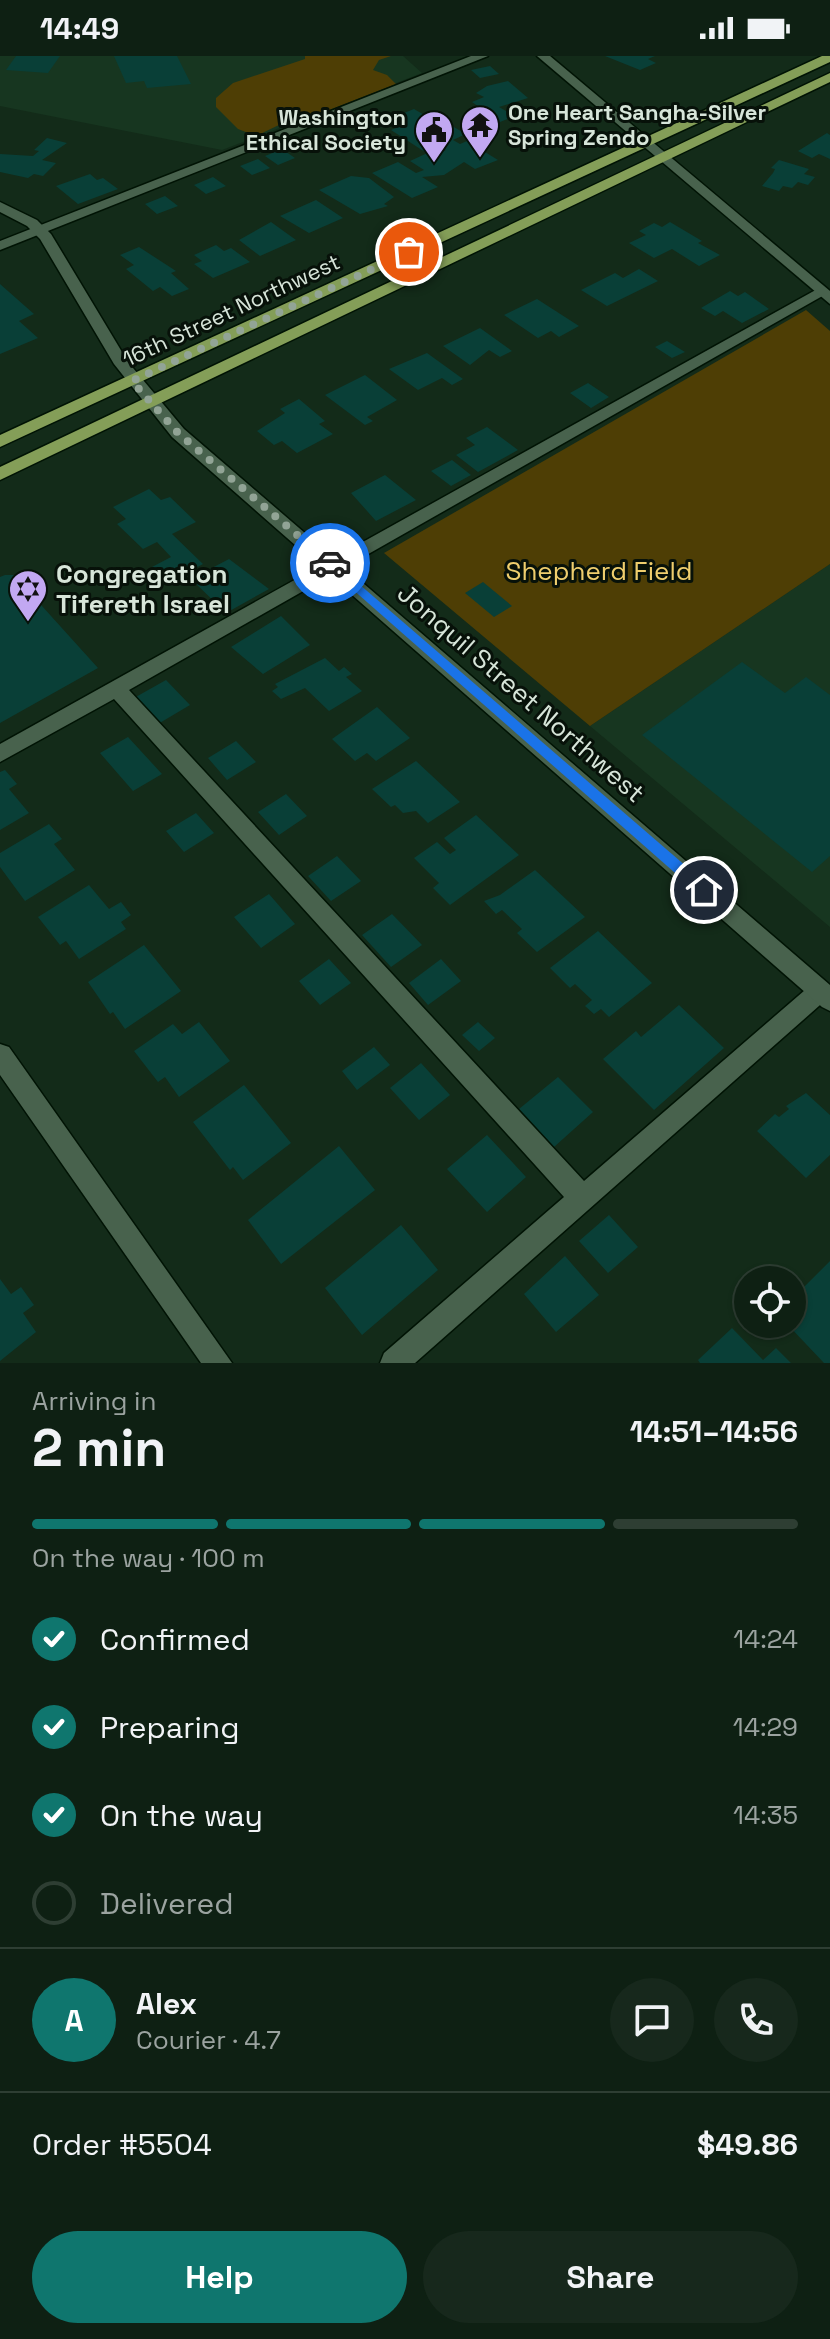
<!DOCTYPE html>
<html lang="en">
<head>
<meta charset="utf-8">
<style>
  body { margin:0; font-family:"Space Grotesk",sans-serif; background:#17281c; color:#f1f3f6; height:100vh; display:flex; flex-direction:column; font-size:30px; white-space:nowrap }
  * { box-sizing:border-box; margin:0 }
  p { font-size:26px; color:#9ba3a0 }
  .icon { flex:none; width:44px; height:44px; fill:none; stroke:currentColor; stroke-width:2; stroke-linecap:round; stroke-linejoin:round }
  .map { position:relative; height:1307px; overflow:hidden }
  .details { display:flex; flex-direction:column; background:#0e2013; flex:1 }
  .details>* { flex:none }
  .tools { position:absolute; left:734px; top:1210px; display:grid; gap:16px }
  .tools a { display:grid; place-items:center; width:72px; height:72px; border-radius:50%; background:#0e2013; box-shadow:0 2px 6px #0004,0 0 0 2px #2e3e33; font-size:40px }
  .pin { position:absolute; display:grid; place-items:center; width:68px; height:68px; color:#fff; margin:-34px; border:4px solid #fff; border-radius:50%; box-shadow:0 2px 8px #0007 }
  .courier { position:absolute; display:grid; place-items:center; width:80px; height:80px; margin:-40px; border:6px solid #1a73e8; border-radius:50%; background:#fff; color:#222; box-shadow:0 2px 10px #0007 }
  .overview em { font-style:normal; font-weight:700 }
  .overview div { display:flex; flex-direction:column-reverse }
  .overview { display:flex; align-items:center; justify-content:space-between; height:136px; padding:0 32px }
  h1 { font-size:52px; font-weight:700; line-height:60px }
  .bar { display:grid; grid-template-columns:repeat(4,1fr); gap:12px 8px; align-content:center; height:96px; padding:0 32px }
  .bar i { height:10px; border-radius:6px; background:#2e3e33 }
  .bar .active { background:#0f766e }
  .bar p { grid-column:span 4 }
  .line { display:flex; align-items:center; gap:20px; padding:0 32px; border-top:2px solid #2e3e33 }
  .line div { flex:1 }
  .round { display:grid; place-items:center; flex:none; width:84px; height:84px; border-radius:42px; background:#17281c }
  ol { padding:0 32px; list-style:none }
  li { display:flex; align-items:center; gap:24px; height:88px }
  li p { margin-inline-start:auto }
  li .icon { padding:8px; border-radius:50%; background:#0f766e; color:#fff; stroke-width:4 }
  li:last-child { color:#9ba3a0 }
  li i { width:44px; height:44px; border:4px solid #2e3e33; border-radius:50% }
  .button { display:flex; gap:16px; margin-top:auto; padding:16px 32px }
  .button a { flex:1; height:92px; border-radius:48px; background:#0f766e; color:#fff; font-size:32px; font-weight:700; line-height:92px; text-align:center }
  .button a+a { background:#17281c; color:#f1f3f6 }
  .status { display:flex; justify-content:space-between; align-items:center; height:56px; padding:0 40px; background:#0e2013; direction:ltr }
  .status svg { height:22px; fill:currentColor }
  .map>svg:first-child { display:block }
</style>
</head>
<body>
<div class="status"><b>14:49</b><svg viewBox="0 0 49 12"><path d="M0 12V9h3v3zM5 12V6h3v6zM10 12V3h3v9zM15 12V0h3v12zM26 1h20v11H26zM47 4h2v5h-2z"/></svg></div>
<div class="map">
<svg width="830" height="1307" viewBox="0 0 830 1307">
  <rect width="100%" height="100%" fill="#132b19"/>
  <path fill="#173620" d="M0,0H403L422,17L222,94L0,50Z
    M830,508V871L590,670Z"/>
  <path fill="#4e3e05" d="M305,0H391L379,4L373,14L387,19L396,28L319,58L282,63L281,68L256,80L238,73L216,51V42L233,27L305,3Z
    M806,254L830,275V508L590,670L384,497Z"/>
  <path fill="#093f37" d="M16,0H60L48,17L6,14Z
    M114,0H177L191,28L147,32L144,25L126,27Z
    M605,0H655L648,3L656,7L640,14Z
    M490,10L499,18L480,22L471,14Z
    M508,25L528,42L499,51L515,60L500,66L472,46L484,41L476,37L487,30Z
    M414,53L426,60L431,58L466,78L453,84L460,88L467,85L498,104L475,113L464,106L444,119L422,121L438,131L412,142L372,117L398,106L416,117L424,114L410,105L434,94L439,97L446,94L438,90L425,96L391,74L396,72L384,65Z
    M827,77L830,79V103L819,98L812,102L798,95Z
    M47,82L67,87L42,104L56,107L43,120L34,118L28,122L0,116V98L33,100L39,95L34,94Z
    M282,93L295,102L278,109L265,100Z
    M258,103L270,112L252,119L240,110Z
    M779,104L809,113L804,118L815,121L808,129L798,126L792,132L783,130L779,135L762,130L773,117L775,113L771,112Z
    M90,118L97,124L103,122L118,133L78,148L56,130Z
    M351,120L369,122L394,141L384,148L388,150L360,158L319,134Z
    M213,121L226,130L206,138L194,129Z
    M165,140L178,150L157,158L145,148Z
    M316,144L343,162L309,177L280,160Z
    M271,166L296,184L260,200L239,184Z
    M670,166L702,185L698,187L720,199L699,210L672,193L654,202L629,187L646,179L639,175L654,167L662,171Z
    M216,189L224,195L231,192L250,206L213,222L194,208L202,205L194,199Z
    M139,191L176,215L171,217L189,233L172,240L160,231L153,235L126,213L134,209L120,199Z
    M639,213L658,225L607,250L581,234L615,217L623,222Z
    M0,228L34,258L19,265L38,282L0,298Z
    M730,235L738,240L745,236L769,253L742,267L723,255L715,260L701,252Z
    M537,243L579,270L559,281L551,275L538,282L504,259Z
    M480,272L512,295L500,301L489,294L470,309L443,290Z
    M667,285L685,296L672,302L655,291Z
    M427,297L463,323L452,329L442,322L418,334L389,313Z
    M365,319L397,344L367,361L373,365L365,369L325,339Z
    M588,327L609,341L591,352L570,337Z
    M299,343L325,365L319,368L333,378L297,397L282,385L274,389L257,375L285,357L280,353Z
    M487,371L518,394L478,416L456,399L475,389L466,382Z
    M452,404L471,419L451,430L431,415Z
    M385,419L416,444L376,465L351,437Z
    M149,433L161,444L170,441L196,466L172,478L203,508L168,527L152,511L171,501L157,486L143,493L117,468L126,463L113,451Z
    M229,503L269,533L226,557L191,523Z
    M5,519H14L98,612L0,667V521Z
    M483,526L512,550L494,561L465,537Z
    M281,560L310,589L263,618L231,591Z
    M325,602L339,615L344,611L352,618L346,621L362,635L329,655L305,632L281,643L272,635L278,631L275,628Z
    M742,606L785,637L806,621L830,639V800L812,816L642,679Z
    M166,624L190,649L158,668L134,642Z
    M377,651L410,682L376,705L367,697L355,705L332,683Z
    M128,681L162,718L133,735L100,697Z
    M236,685L256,706L227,724L208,702Z
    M416,705L460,746L428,767L416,755L403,757L395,749L391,751L372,733Z
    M5,714L17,728L9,733L29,757L0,774V716Z
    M286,738L307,760L279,779L258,756Z
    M196,757L214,777L184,796L166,775Z
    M476,759L519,799L450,849L433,832L439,827L414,802L437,786L450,798L456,794L444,782Z
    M49,768L62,783L54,788L75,814L25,845L0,811V797Z
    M337,800L361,825L331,845L308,820Z
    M535,814L585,861L537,896L517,877L522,873L502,854L496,858L484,845L500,839Z
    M89,829L109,853L121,846L131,859L121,866L126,873L79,903L66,885L60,889L38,861Z
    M269,838L295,868L261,892L234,861Z
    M392,858L422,889L391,911L362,879Z
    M598,875L652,927L609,961L601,953L594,958L585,950L592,944L575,928L570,932L550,912Z
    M144,889L181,935L125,973L113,956L110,958L88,926Z
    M329,903L351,927L320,949L299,925Z
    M441,903L461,925L428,949L409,927Z
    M679,949L724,992L654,1054L603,1003L636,975L641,981Z
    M199,966L230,1005L179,1041L165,1021L158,1026L134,995L173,968L182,978Z
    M478,966L495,982L479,995L462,979Z
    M374,991L390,1009L357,1034L342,1015Z
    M421,1007L450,1039L419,1064L390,1032Z
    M558,1021L593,1056L554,1091L519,1053Z
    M244,1029L291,1087L243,1124L233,1111L230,1114L193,1066Z
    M806,1037L830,1059V1099L806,1122L757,1075L775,1058L779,1061L789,1053L786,1050Z
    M487,1079L526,1121L487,1156L447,1113Z
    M339,1090L375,1134L281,1208L248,1164Z
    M609,1159L638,1191L608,1217L579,1185Z
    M401,1169L438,1214L362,1279L325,1232Z
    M565,1200L599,1239L556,1276L524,1238Z
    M830,1205V1307H824L787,1268H792V1222L802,1233Z
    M0,1223L11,1238L21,1231L34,1249L23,1257L36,1276L0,1305Z
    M732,1272L763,1304L776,1292L791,1307H700L698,1304Z"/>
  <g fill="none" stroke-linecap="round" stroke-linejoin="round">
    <g stroke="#001304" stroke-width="3">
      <path id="service" d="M471,0H488L0,194V185Z
        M821,231L828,235L826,238L129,634L584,1125L812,928L820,925L830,931L828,942L415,1307H380L384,1297L564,1141L114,643L0,706V688Z"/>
    </g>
    <g stroke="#001304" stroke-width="3">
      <path id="minor" d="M0,146L37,164L51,178L128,306L184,373L830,929V955L822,951L172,381L114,308L40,183L27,170L0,156Z
        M0,988L9,991L232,1307H201L0,1019Z"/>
    </g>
    <g stroke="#001304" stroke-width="3">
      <path id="tertiary" d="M537,0H550L830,235V248Z"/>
    </g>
    <g stroke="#001304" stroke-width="3">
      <path id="primary" d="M822,0H830V6L0,391V379Z
        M830,17V26L0,424V411Z"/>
    </g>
    <use href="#service" fill="#48624d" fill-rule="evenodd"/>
    <use href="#minor" fill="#48624d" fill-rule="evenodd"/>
    <use href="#tertiary" fill="#48624d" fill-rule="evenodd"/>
    <use href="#primary" fill="#849e58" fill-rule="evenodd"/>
  </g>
  <path fill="#1a73e8" d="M330,503L709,830V838H699L326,510V504Z"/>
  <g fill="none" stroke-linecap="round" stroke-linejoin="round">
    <path stroke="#92a496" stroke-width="8" stroke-dasharray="0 14.4" d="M330,507L178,377L132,325L409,196"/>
  </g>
  <defs>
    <g id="temple-pin" transform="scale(2)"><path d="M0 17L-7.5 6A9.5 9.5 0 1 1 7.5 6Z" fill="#c2a8f2" stroke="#071109"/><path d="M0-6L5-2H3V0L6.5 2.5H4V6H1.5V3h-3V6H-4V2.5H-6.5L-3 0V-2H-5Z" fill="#111"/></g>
    <g id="civic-pin" transform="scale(2)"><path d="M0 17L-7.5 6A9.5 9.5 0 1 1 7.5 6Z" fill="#c2a8f2" stroke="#071109"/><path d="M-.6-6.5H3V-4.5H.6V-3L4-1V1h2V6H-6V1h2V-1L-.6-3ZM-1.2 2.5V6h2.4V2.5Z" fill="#111"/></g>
    <g id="synagogue-pin" transform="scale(2)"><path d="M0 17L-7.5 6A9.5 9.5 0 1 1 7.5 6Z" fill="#c2a8f2" stroke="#071109"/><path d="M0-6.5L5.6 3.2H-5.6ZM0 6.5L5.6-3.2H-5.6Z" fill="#111"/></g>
  </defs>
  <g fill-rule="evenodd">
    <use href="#temple-pin" x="480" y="69"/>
    <use href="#civic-pin" x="434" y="74"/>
    <use href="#synagogue-pin" x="28" y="533"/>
  </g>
  <g text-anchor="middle" stroke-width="6" stroke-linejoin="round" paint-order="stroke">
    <g font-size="22" font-weight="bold" fill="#d7e5d9" stroke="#071109" text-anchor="start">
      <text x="508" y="64">One Heart Sangha-Silver<tspan x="508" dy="25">Spring Zendo</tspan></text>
      <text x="406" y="69" text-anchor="end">Washington<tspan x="406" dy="25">Ethical Society</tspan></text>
    </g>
    <g font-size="22" fill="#d7e5d9" stroke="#071109">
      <text transform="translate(231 254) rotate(-25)" y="8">16th Street Northwest</text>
    </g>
    <g font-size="26" fill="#efce6d" stroke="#071109">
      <text x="599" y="524">Shepherd Field</text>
    </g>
    <g font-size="26" font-weight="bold" fill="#d7e5d9" stroke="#071109" text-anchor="start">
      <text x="56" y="527">Congregation<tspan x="56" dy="30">Tifereth Israel</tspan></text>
    </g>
    <g font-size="26" fill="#d7e5d9" stroke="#071109">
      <text transform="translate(521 637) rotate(41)" y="9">Jonquil Street Northwest</text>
    </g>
  </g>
</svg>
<div class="tools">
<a><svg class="icon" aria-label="locate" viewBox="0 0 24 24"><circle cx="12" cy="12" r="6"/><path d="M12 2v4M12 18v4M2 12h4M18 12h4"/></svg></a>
</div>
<div class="pin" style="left:409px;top:196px;background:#ea580c"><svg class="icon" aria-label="bag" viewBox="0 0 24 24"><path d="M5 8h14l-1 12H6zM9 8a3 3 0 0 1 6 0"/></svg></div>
<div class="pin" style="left:704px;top:834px;background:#1f2937"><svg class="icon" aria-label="home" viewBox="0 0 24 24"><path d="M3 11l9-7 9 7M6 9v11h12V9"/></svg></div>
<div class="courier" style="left:330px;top:507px"><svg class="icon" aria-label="car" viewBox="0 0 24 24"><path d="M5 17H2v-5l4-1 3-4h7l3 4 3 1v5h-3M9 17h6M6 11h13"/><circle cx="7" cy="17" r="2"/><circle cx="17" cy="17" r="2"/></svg></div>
</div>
<section class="details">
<div class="overview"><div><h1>2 min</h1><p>Arriving in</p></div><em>14:51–14:56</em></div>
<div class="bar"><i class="active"></i><i class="active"></i><i class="active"></i><i></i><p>On the way · 100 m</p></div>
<ol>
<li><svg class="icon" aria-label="check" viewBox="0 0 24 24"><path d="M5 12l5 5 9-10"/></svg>Confirmed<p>14:24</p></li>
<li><svg class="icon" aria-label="check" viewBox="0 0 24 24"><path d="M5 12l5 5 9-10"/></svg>Preparing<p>14:29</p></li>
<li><svg class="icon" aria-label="check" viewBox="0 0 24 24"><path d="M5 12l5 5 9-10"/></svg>On the way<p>14:35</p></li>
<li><i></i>Delivered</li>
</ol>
<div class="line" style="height:144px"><b class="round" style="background:#0f766e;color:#fff">A</b><div><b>Alex</b><p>Courier · 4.7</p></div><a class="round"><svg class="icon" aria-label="chat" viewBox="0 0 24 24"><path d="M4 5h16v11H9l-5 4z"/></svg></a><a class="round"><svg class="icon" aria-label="phone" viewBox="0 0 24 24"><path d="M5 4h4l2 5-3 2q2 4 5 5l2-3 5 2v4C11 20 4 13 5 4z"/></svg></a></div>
<div class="line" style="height:104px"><div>Order #5504</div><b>$49.86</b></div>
<div class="button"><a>Help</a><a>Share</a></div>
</section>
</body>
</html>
